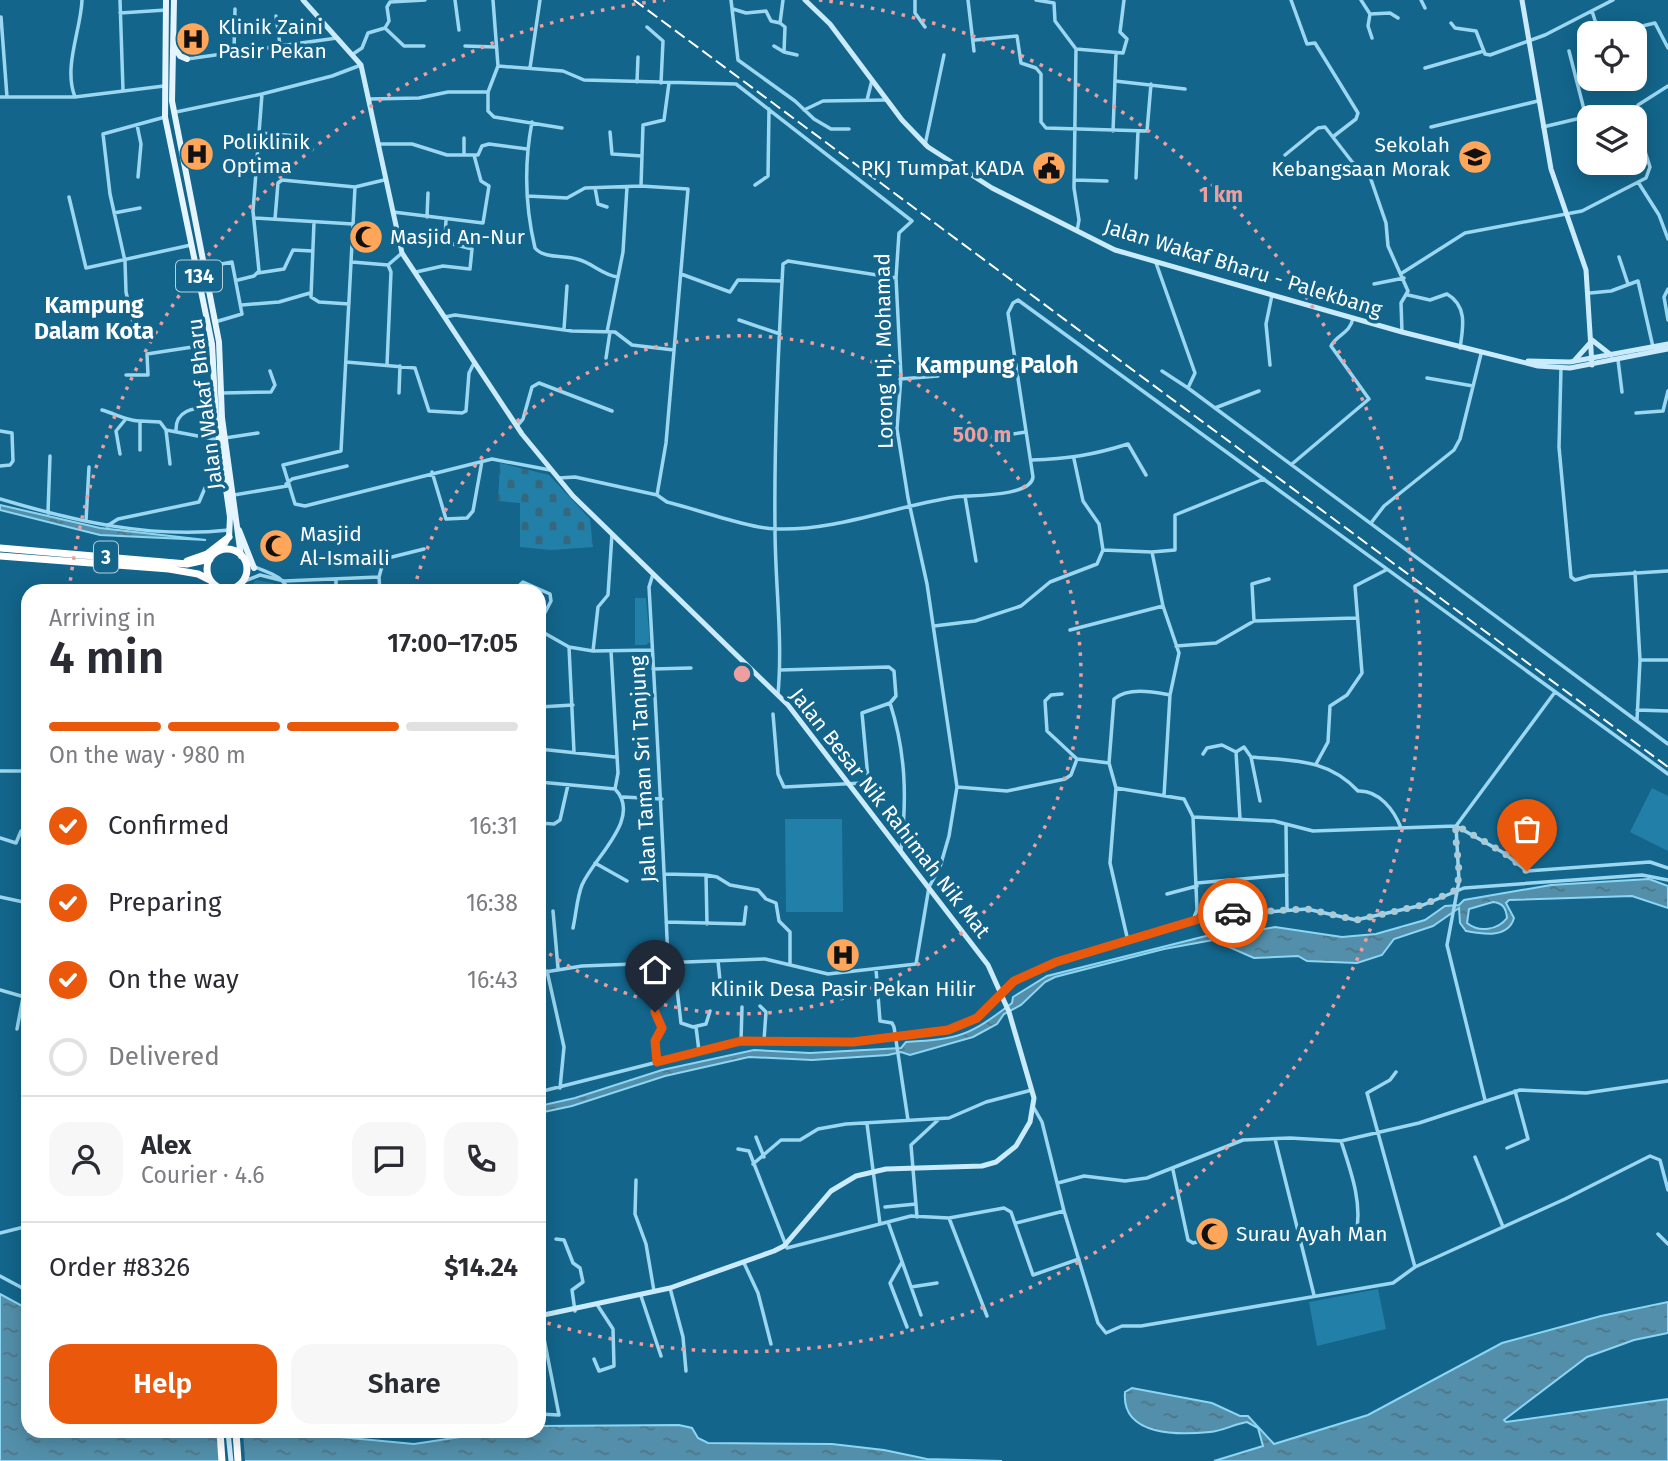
<!DOCTYPE html>
<html lang="en">
<head>
<meta charset="utf-8">
<style>
  body { margin:0; font-family:"Fira Sans",sans-serif; background:#f7f7f7; color:#2b2b33; height:100vh; display:flex; flex-direction:column; font-size:26px; white-space:nowrap }
  * { box-sizing:border-box; margin:0 }
  p { font-size:23px; color:#7c7c81 }
  .icon { flex:none; width:38px; height:38px; fill:none; stroke:currentColor; stroke-width:2; stroke-linecap:round; stroke-linejoin:round }
  .map { position:relative; flex:1; overflow:hidden }
  .sheet { position:absolute; left:21px; top:584px; width:525px; height:854px; display:flex; flex-direction:column; background:#fff; border-radius:21px; box-shadow:0 4px 18px #0003 }
  .sheet>* { flex:none }
  .controls { position:absolute; left:1577px; top:21px; display:grid; gap:14px }
  .controls a { display:grid; place-items:center; width:70px; height:70px; border-radius:14px; background:#fff; box-shadow:0 4px 18px #0003; font-size:35px }
  .pin { position:absolute; display:grid; place-items:center; width:60px; height:60px; color:#fff; margin:-72px -30px; border-radius:50% 50% 50% 0; rotate:-45deg; box-shadow:0 0 7px #0007 }
  .pin .icon { rotate:45deg }
  .courier { position:absolute; display:grid; place-items:center; width:70px; height:70px; margin:-35px; border:5px solid #ea580c; border-radius:50%; background:#fff; color:#222; box-shadow:0 2px 9px #0007 }
  .head em { font-style:normal; font-weight:600 }
  .head div { display:flex; flex-direction:column-reverse }
  .head { display:flex; align-items:center; justify-content:space-between; height:119px; padding:0 28px }
  h1 { font-size:46px; font-weight:600; line-height:52px }
  .bar { display:grid; grid-template-columns:repeat(4,1fr); gap:10px 7px; align-content:center; height:84px; padding:0 28px }
  .bar i { height:9px; border-radius:5px; background:#e1e1e2 }
  .bar .current { background:#ea580c }
  .bar p { grid-column:span 4 }
  .line { display:flex; align-items:center; gap:18px; padding:0 28px; border-top:2px solid #e1e1e2 }
  .line div { flex:1 }
  .round { display:grid; place-items:center; flex:none; width:74px; height:74px; border-radius:21px; background:#f7f7f7 }
  ol { padding:0 28px; list-style:none }
  li { display:flex; align-items:center; gap:21px; height:77px }
  li p { margin-inline-start:auto }
  li .icon { padding:7px; border-radius:50%; background:#ea580c; color:#fff; stroke-width:4 }
  li:last-child { color:#7c7c81 }
  li i { width:38px; height:38px; border:4px solid #e1e1e2; border-radius:50% }
  .cta { display:flex; gap:14px; margin-top:auto; padding:14px 28px }
  .cta a { flex:1; height:80px; border-radius:21px; background:#ea580c; color:#fff; font-size:28px; font-weight:600; line-height:80px; text-align:center }
  .cta a+a { background:#f7f7f7; color:#2b2b33 }
  .map>svg:first-child { display:block }
</style>
</head>
<body>
<div class="map">
<svg width="1668" height="1461" viewBox="0 0 1668 1461">
  <defs>
    <pattern id="cemetery-stones" width="16" height="16" patternUnits="userSpaceOnUse" patternTransform="scale(1.75)"><rect width="16" height="16" fill="#227fa8"/><path d="M2 7V4a2 2 0 0 1 4 0v3zM10 15v-3a2 2 0 0 1 4 0v3z" fill="#35687f"/></pattern>
    <pattern id="water-ripples" width="26" height="14" patternUnits="userSpaceOnUse" patternTransform="scale(1.75)"><rect width="26" height="14" fill="#538faa"/><path d="M2 4q2-2 4 0t4 0M15 11q2-2 4 0t4 0" fill="none" stroke="#507484"/></pattern>
  </defs>
  <rect width="100%" height="100%" fill="#13658b"/>
  <path fill="#227fa8" d="M256,580L273,583L285,591H246Z
    M635,598H646L650,642L646,645H635Z
    M1652,788L1668,796V851L1630,832Z
    M785,819H842L843,912H786Z
    M1378,1289L1386,1329L1317,1346L1309,1302Z"/>
  <path fill="url(#cemetery-stones)" d="M500,463L549,475L590,519L593,547L552,550L520,547V503L498,501Z"/>
  <path fill="url(#water-ripples)" stroke="#8cd6f4" stroke-width="2" fill-rule="evenodd" d="M0,505L100,528L206,540L100,535L0,510Z
    M1649,879L1668,886V908L1632,896L1509,900L1506,903L1514,918C1508,939 1482,934 1466,931L1460,923L1459,908L1433,926L1394,939L1382,955L1357,963L1307,961L1298,956L1254,958L1213,940L1164,949L1055,977L1045,982L1021,1005L1004,1014L997,1024L973,1037L910,1055L901,1052L888,1055L812,1060L749,1057L665,1076L572,1106L539,1113V1106L575,1098L662,1070L754,1050L810,1053L901,1048L906,1042C960,1039 969,1036 1012,1003L1013,997L1047,976L1210,935L1226,927L1249,932L1275,927L1342,937L1376,934L1425,920L1445,906L1459,905L1464,900L1551,885ZM1493,902C1503,903 1506,908 1507,918C1498,930 1479,933 1467,923L1469,909Z
    M0,1294L28,1309V1432H287L414,1444L493,1432H539V1426L679,1425L692,1428L698,1438L708,1443L832,1444L884,1450L927,1459L1002,1461H0Z
    M1668,1302V1333L1634,1340L1587,1357L1504,1420L1506,1422L1668,1399V1461H1214L1263,1446L1258,1428L1247,1422C1234,1424 1223,1431 1210,1432C1180,1435 1121,1437 1125,1392L1132,1388L1212,1403L1240,1416H1248L1274,1444L1368,1415L1502,1343L1601,1316Z"/>
  <path fill="#13658b" d="M219,1432H243L245,1461H220Z"/>
  <g fill="none" stroke-linecap="round" stroke-linejoin="round">
    <path stroke="#9bd7f0" stroke-width="3.5" d="M120,0L123,90
      M455,0L459,30
      M493,0L498,66
      M731,0L738,60L795,101L814,119L831,129H849
      M915,0V13L925,27
      M968,0L974,51
      M1036,0L1054,3L1055,21L1076,49L1074,188L1079,220L1077,231
      M1291,0L1307,44L1315,43L1358,113L1356,119L1334,136
      M1361,0L1370,14L1390,13L1398,18
      M1421,0L1425,8
      M733,9L746,13L766,11L771,21L780,23L783,0
      M1592,11L1599,33
      M120,13L166,10
      M1370,14L1368,26L1372,38
      M276,16L280,45
      M1,17L7,97
      M1451,23L1455,28L1476,31L1485,54L1490,55L1545,35L1613,0
      M647,27L663,41L661,83
      M385,28L404,46H424
      M1632,33L1638,27L1655,23L1668,48
      M975,40L1017,36L1021,63L1036,68L1041,74V122L1046,128L1147,131L1151,84
      M465,46L496,47
      M774,46L784,52L785,27L780,23
      M1076,49L1123,53L1127,39L1120,32L1124,0
      M1569,51L1589,129
      M234,52L235,9
      M784,52L797,55
      M353,54L362,48L368,33L385,28L389,21L387,7L390,2L425,0
      M187,59L337,38
      M530,68L540,0
      M1425,68L1484,51
      M1115,81L1185,89
      M637,82L638,57
      M488,92V111L494,117L562,128
      M0,97H75L164,86
      M75,97C63,67 81,30 82,0
      M369,99L419,98L448,92H488L498,66L563,71L584,80L736,84L912,221L899,233L896,278L901,376L897,429L908,498L927,584L957,787L949,836L940,867L929,887L916,964L828,974L765,959L582,966L539,973
      M867,100L872,80
      M804,110L823,101L886,100
      M176,112L262,94L332,76L361,65
      M1634,117L1638,105L1668,86
      M532,122C524,164 525,206 535,248C544,259 564,255 577,259C593,263 602,275 618,277
      M137,125L141,144L138,177
      M1431,127L1538,101
      M1543,127L1585,117
      M1113,131L1116,54
      M610,132L612,154L642,156
      M260,133L298,136
      M378,144H412L447,155H478L482,146L489,144L527,149
      M925,145L944,55
      M464,155V138
      M1285,155L1318,128L1325,127L1353,163L1367,168L1386,223L1388,246L1408,291L1401,303L1402,332
      M1136,178L1138,131
      M384,180L355,187L341,451L283,465L295,504L305,506L492,459L550,470
      M1074,180L1107,181
      M1638,182L1659,215L1668,239
      M755,185L768,176L769,109
      M641,186L688,189L666,443L657,495
      M595,188L598,204L607,207
      M527,196L567,198L585,188L641,186L643,125L664,120L669,83
      M69,197L86,268L191,245
      M393,212L483,223L489,186L481,181L474,155
      M114,213L140,208
      M427,217L428,193
      M255,218L353,224
      M275,219L278,183L282,180L355,187
      M314,222L311,297L319,302L349,304
      M1619,257L1628,284
      M352,262L388,265
      M1156,263L1195,373L1188,388L1668,744
      M388,265L402,253
      M206,267L232,262L242,314L215,322
      M416,272L443,266L470,269L472,249L445,242L446,219
      M258,273L284,269L293,250L312,251
      M1402,273L1465,233L1582,211L1646,178L1650,167L1634,117
      M681,274L730,292L738,280L782,281
      M238,280L254,276L259,271L253,211L262,94
      M1374,284L1404,278
      M1668,289L1664,297L1668,320
      M1590,293L1611,291L1638,281L1653,347
      M1408,295L1430,300L1447,294C1468,306 1463,328 1460,348
      M242,305L279,302L310,293
      M445,317L455,315L572,331L615,332L632,345L674,350
      M739,320L780,334
      M134,327L126,292L125,261L110,194L103,134L165,117
      M564,329L567,286
      M607,332L623,252L627,187
      M606,358L610,332
      M1618,360L1622,392
      M346,362L415,368L429,411L462,413L466,411L469,373L474,363
      M387,365L391,272L388,265
      M1270,365L1266,324L1272,295
      M1561,368L1559,447L1571,577L1575,580L1590,576L1668,571
      M1162,371L1188,388
      M126,375H148L147,354L212,344
      M1427,378L1473,386
      M900,379L938,376
      M222,393L271,392L275,385L270,371
      M399,393L400,366
      M1215,408L1259,391
      M102,410C116,414 125,420 139,421
      M1636,413L1663,411L1668,391
      M517,426L523,419L532,387L539,383L612,411
      M0,431L12,433L13,461L10,465L0,466
      M176,431C175,408 197,408 215,406
      M973,433L978,439L1026,432
      M225,438L258,433
      M140,450V421L160,422L166,430
      M120,454L116,431L125,420
      M1074,459L1083,501L1099,524L1103,550L1152,552
      M1031,460C1068,459 1093,455 1128,444L1146,475
      M170,464L166,430L219,440
      M1292,464L1369,399L1331,346C1337,334 1350,334 1353,318
      M432,472L446,519L467,518L473,511L482,461
      M559,478L575,477L657,495L667,502C696,509 748,528 776,529C837,531 895,506 955,497C972,495 1031,497 1033,477L1008,313L1013,303L1018,300L1668,774
      M286,484L292,479L347,466
      M234,495L287,486
      M965,496L976,561
      M0,499C74,521 151,539 229,530
      M48,513L50,456
      M86,521L89,467
      M1371,523L1384,506L1454,450L1460,439L1481,354
      M107,526L118,519L199,502L205,488L226,485
      M245,561C260,573 282,571 289,592
      M1635,572L1640,660L1637,720
      M653,574L649,587C656,712 663,837 668,962
      M336,579V592
      M242,582L260,575L284,581L379,577
      M380,592L379,577L384,559L424,549
      M512,592L523,582L550,594L551,601L539,624
      M1254,621L1356,618
      M934,626L975,621L1021,606L1050,582L1097,564L1103,550
      M539,630L569,647L574,752
      M1070,630L1163,606
      M1176,646L1216,643L1254,621L1252,584L1269,579
      M569,647L593,651L652,650
      M593,651L598,607L608,595L612,534
      M611,651L618,773L615,789
      M1640,660H1668
      M653,669L691,668
      M778,694C783,638 775,584 775,528C774,440 778,352 783,264L788,261L896,278
      M1062,694L1051,695L1045,701L1047,731L1077,759
      M890,703C906,753 907,798 901,850
      M539,707L573,705
      M1637,710L1668,711
      M773,714L778,774L784,787L863,783L868,778L862,713L890,703L896,696L894,671L889,667L780,670
      M539,749L615,757
      M1203,754L1207,748L1222,745L1236,752
      M1251,757L1260,801
      M1109,763L1114,699C1129,687 1153,692 1170,695
      M1316,764L1328,742L1330,706L1347,695L1362,673L1355,586L1386,570
      M0,771H28
      M539,782L615,789
      M957,787L1007,791L1065,779L1071,775L1077,759L1109,763L1116,788L1184,799L1193,817L1197,910L1193,920
      M1116,788L1110,863L1128,941
      M1164,796L1170,695L1179,653L1163,606L1152,552L1175,550V515L1264,479
      M623,797L662,799
      M1193,817L1274,821L1313,831L1456,826L1504,853L1527,871L1650,862L1668,868
      M1240,819L1236,752L1244,747L1251,757C1293,761 1327,758 1358,791C1379,790 1394,810 1401,828
      M539,823L554,824L560,820L568,785
      M1286,824L1287,910
      M0,838L16,843L21,831
      M595,863L627,881
      M664,874L706,875L707,924
      M706,875L717,877L730,885L758,890L766,899L776,903L779,921L790,932V963
      M1197,883L1287,875
      M1167,894L1197,886
      M0,897L28,903
      M553,911L558,968
      M666,922L744,924L746,907
      M573,928C576,915 577,897 582,885C594,857 643,818 615,789
      M718,961L721,990L734,997
      M674,963L681,1023L693,1027L706,1024L710,1011
      M645,964L652,1003L662,1028L655,1041L657,1062
      M876,969L880,1021L892,1023L894,1027L908,1120
      M547,971L564,1047L560,1088
      M0,990L21,996
      M760,1006L766,1012L764,1040
      M696,1027L699,1051
      M17,1029L28,971
      M741,1041L742,1007
      M1396,1072L1390,1080L1367,1093L1415,1267
      M539,1092L741,1041L853,1043L948,1030L977,1018L1014,981L1056,962L1209,916L1307,909L1356,920L1423,905L1464,888L1642,875L1668,880
      M1485,1100L1447,945L1459,881L1456,826L1555,692
      M867,1124L880,1224
      M756,1137L764,1157
      M1275,1139L1314,1295
      M1341,1141C1350,1169 1363,1203 1356,1233
      M1507,1148L1528,1139L1515,1091
      M738,1149L749,1151L787,1248L911,1216L949,1218L1004,1208L1011,1212L1033,1275L1079,1259
      M1475,1157L1503,1227
      M753,1164L781,1140H800L818,1129L846,1124L949,1118L986,1102L1032,1090
      M1173,1170L1188,1240L1193,1243L1205,1240
      M636,1180L635,1214L646,1244L654,1291
      M1058,1183L1084,1176L1125,1181L1147,1178L1243,1140L1290,1138L1341,1141L1419,1123L1520,1090L1586,1093L1668,1081
      M885,1207L916,1204
      M1064,1211L1098,1323L1106,1333L1122,1326H1141L1393,1283L1415,1267L1565,1199L1650,1156L1660,1160L1668,1190
      M917,1217L911,1145L938,1120
      M949,1218L987,1316
      M888,1222L921,1315
      M1016,1223L1064,1211L1042,1122L1034,1108
      M0,1233L28,1226
      M1658,1234L1668,1244
      M556,1239L564,1240L573,1263L580,1268L583,1282L572,1290L575,1311
      M902,1262L890,1283L907,1327
      M744,1263L758,1293L771,1344
      M0,1276L28,1291
      M911,1287L937,1283
      M670,1288L683,1337L686,1371
      M641,1296L661,1356
      M539,1313L559,1415L539,1414
      M594,1359L599,1371L614,1366L613,1329L598,1306"/>
    <path stroke="#c9ebfb" stroke-width="5" d="M303,0L361,65L402,253L522,434L573,496L788,705L988,965L1009,1012L1034,1098L1030,1122L1016,1146L996,1162L982,1166L886,1169L856,1176L831,1191L784,1246L774,1251L670,1288L539,1316
      M805,0L830,24L902,120L928,147L992,188L1115,250L1402,332L1538,366L1570,368L1668,349
      M1522,0L1551,169L1586,270L1592,365
      M1592,340L1611,355
      M1528,361L1570,362L1668,344
      M1574,361L1590,343
      M228,1432L231,1461"/>
    <path stroke="#e4f5ff" stroke-width="6" d="M166,0L165,117L212,344L216,419L230,517L229,537L221,550
      M174,0L172,101L219,342L222,418L241,556
      M174,46L180,56L187,59
      M239,530L254,568"/>
    <path stroke="#fff" stroke-width="7" d="M0,548L187,564L210,559
      M207 569a20 20 0 1 1 40 0a20 20 0 1 1-40 0Z
      M0,556L169,569L198,574L210,580
      M187,561L207,554L229,537
      M220,1432L222,1461
      M236,1432L238,1461"/>
    <path stroke="#fff" stroke-width="2" stroke-dasharray="12 5" stroke-linecap="butt" d="M634,0L1668,767"/>
  </g>
  <g fill="none" stroke-linecap="round" stroke-linejoin="round">
    <path stroke="#acc9d6" stroke-width="7" stroke-dasharray="0 12.6" d="M1233,913L1307,909L1356,920L1423,905L1456,890C1463,869 1454,847 1456,825L1504,853L1527,871"/>
    <path stroke="#ea580c" stroke-width="9" d="M655,1012L662,1028L655,1041L657,1062L741,1041L853,1042L948,1030L977,1018L1014,981L1056,962L1209,916L1233,913"/>
  </g>
  <g fill="none" stroke="#ed9e9e" stroke-width="3.5" stroke-dasharray="3.5 7">
    <path d="M414 589A339 339 0 1 1 540 947"/>
    <path d="M69 591A678 678 0 0 1 665 0M819 0A678 678 0 1 1 544 1322"/>
  </g>
  <defs>
    <g id="hospital-disc" transform="scale(1.75)"><circle r="9.5" fill="#ffa65a" stroke="#13658b"/><path d="M-5-5h3v3.5h4V-5h3V5h-3V1.5h-4V5h-3Z" fill="#111"/></g>
    <g id="school-disc" transform="scale(1.75)"><circle r="9.5" fill="#ffa65a" stroke="#13658b"/><path d="M0-5L7-2L0 1L-7-2ZM-4 1L0 2.5L4 1V4Q0 6-4 4Z" fill="#111"/></g>
    <g id="civic-disc" transform="scale(1.75)"><circle r="9.5" fill="#ffa65a" stroke="#13658b"/><path d="M-.6-6.5H3V-4.5H.6V-3L4-1V1h2V6H-6V1h2V-1L-.6-3ZM-1.2 2.5V6h2.4V2.5Z" fill="#111"/></g>
    <g id="mosque-disc" transform="scale(1.75)"><circle r="9.5" fill="#ffa65a" stroke="#13658b"/><path d="M3.5-4.9A6 6 0 1 0 3.5 4.9A5 5 0 1 1 3.5-4.9Z" fill="#111"/></g>
  </defs>
  <g fill-rule="evenodd">
    <use href="#hospital-disc" x="193" y="39"/>
    <use href="#hospital-disc" x="197" y="154"/>
    <use href="#school-disc" x="1475" y="157"/>
    <use href="#civic-disc" x="1049" y="168"/>
    <use href="#mosque-disc" x="366" y="237"/>
    <use href="#mosque-disc" x="276" y="546"/>
    <use href="#hospital-disc" x="843" y="955"/>
    <use href="#mosque-disc" x="1212" y="1234"/>
  </g>
  <g text-anchor="middle" stroke-width="7" stroke-linejoin="round" paint-order="stroke">
    <g fill="#13658b" stroke="#b8d1dc" stroke-width="2">
      <rect x="176" y="260.5" width="46" height="31" rx="5"/>
      <rect x="94" y="541.5" width="24" height="31" rx="5"/>
    </g>
    <g font-size="19" font-weight="bold" fill="#fff">
      <text x="199" y="283">134</text>
      <text x="106" y="564">3</text>
    </g>
    <g font-size="21" fill="#fff" stroke="#13658b" text-anchor="start">
      <text x="218" y="34">Klinik Zaini<tspan x="218" dy="24">Pasir Pekan</tspan></text>
      <text x="222" y="149">Poliklinik<tspan x="222" dy="24">Optima</tspan></text>
      <text x="1450" y="152" text-anchor="end">Sekolah<tspan x="1450" dy="24">Kebangsaan Morak</tspan></text>
      <text x="1024" y="175" text-anchor="end">PKJ Tumpat KADA</text>
      <text x="390" y="244">Masjid An-Nur</text>
      <text x="300" y="541">Masjid<tspan x="300" dy="24">Al-Ismaili</tspan></text>
      <text x="843" y="996" text-anchor="middle">Klinik Desa Pasir Pekan Hilir</text>
      <text x="1236" y="1241">Surau Ayah Man</text>
    </g>
    <g font-size="21" fill="#fff" stroke="#13658b">
      <text transform="translate(1243 268) rotate(17)" y="7">Jalan Wakaf Bharu - Palekbang</text>
      <text transform="translate(884 351) rotate(-91)" y="7">Lorong Hj. Mohamad</text>
      <text transform="translate(205 404) rotate(-97)" y="7">Jalan Wakaf Bharu</text>
      <text transform="translate(643 769) rotate(-93)" y="7">Jalan Taman Sri Tanjung</text>
      <text transform="translate(890 813) rotate(52)" y="7">Jalan Besar Nik Rahimah Nik Mat</text>
    </g>
    <g font-size="23" font-weight="bold" fill="#fff" stroke="#13658b">
      <text x="94" y="313">Kampung<tspan x="94" dy="26">Dalam Kota</tspan></text>
      <text x="997" y="373">Kampung Paloh</text>
    </g>
  </g>
  <circle cx="742" cy="674" r="10" fill="#ed9e9e" stroke="#13658b" stroke-width="3.5"/>
  <g font-size="21" text-anchor="middle" font-weight="bold" fill="#ed9e9e" stroke="#13658b" stroke-width="7" stroke-linejoin="round" paint-order="stroke">
    <text x="1221" y="202">1 km</text>
    <text x="982" y="442">500 m</text>
  </g>
</svg>
<div class="controls">
<a><svg class="icon" aria-label="locate" viewBox="0 0 24 24"><circle cx="12" cy="12" r="6"/><path d="M12 2v4M12 18v4M2 12h4M18 12h4"/></svg></a>
<a><svg class="icon" aria-label="layers" viewBox="0 0 24 24"><path d="M12 4l9 5-9 5-9-5zM3 14l9 5 9-5"/></svg></a>
</div>
<div class="pin" style="left:1527px;top:871px;background:#ea580c"><svg class="icon" aria-label="bag" viewBox="0 0 24 24"><path d="M5 8h14l-1 12H6zM9 8a3 3 0 0 1 6 0"/></svg></div>
<div class="pin" style="left:655px;top:1012px;background:#1f2937"><svg class="icon" aria-label="home" viewBox="0 0 24 24"><path d="M3 11l9-7 9 7M6 9v11h12V9"/></svg></div>
<div class="courier" style="left:1233px;top:913px"><svg class="icon" aria-label="car" viewBox="0 0 24 24"><path d="M5 17H2v-5l4-1 3-4h7l3 4 3 1v5h-3M9 17h6M6 11h13"/><circle cx="7" cy="17" r="2"/><circle cx="17" cy="17" r="2"/></svg></div>
<section class="sheet">
<div class="head"><div><h1>4 min</h1><p>Arriving in</p></div><em>17:00–17:05</em></div>
<div class="bar"><i class="current"></i><i class="current"></i><i class="current"></i><i></i><p>On the way · 980 m</p></div>
<ol>
<li><svg class="icon" aria-label="check" viewBox="0 0 24 24"><path d="M5 12l5 5 9-10"/></svg>Confirmed<p>16:31</p></li>
<li><svg class="icon" aria-label="check" viewBox="0 0 24 24"><path d="M5 12l5 5 9-10"/></svg>Preparing<p>16:38</p></li>
<li><svg class="icon" aria-label="check" viewBox="0 0 24 24"><path d="M5 12l5 5 9-10"/></svg>On the way<p>16:43</p></li>
<li><i></i>Delivered</li>
</ol>
<div class="line" style="height:126px"><a class="round"><svg class="icon" aria-label="person" viewBox="0 0 24 24"><circle cx="12" cy="8" r="4"/><path d="M4 21q1-7 8-7t8 7"/></svg></a><div><b>Alex</b><p>Courier · 4.6</p></div><a class="round"><svg class="icon" aria-label="chat" viewBox="0 0 24 24"><path d="M4 5h16v11H9l-5 4z"/></svg></a><a class="round"><svg class="icon" aria-label="phone" viewBox="0 0 24 24"><path d="M5 4h4l2 5-3 2q2 4 5 5l2-3 5 2v4C11 20 4 13 5 4z"/></svg></a></div>
<div class="line" style="height:91px"><div>Order #8326</div><b>$14.24</b></div>
<div class="cta"><a>Help</a><a>Share</a></div>
</section>
</div>
</body>
</html>
